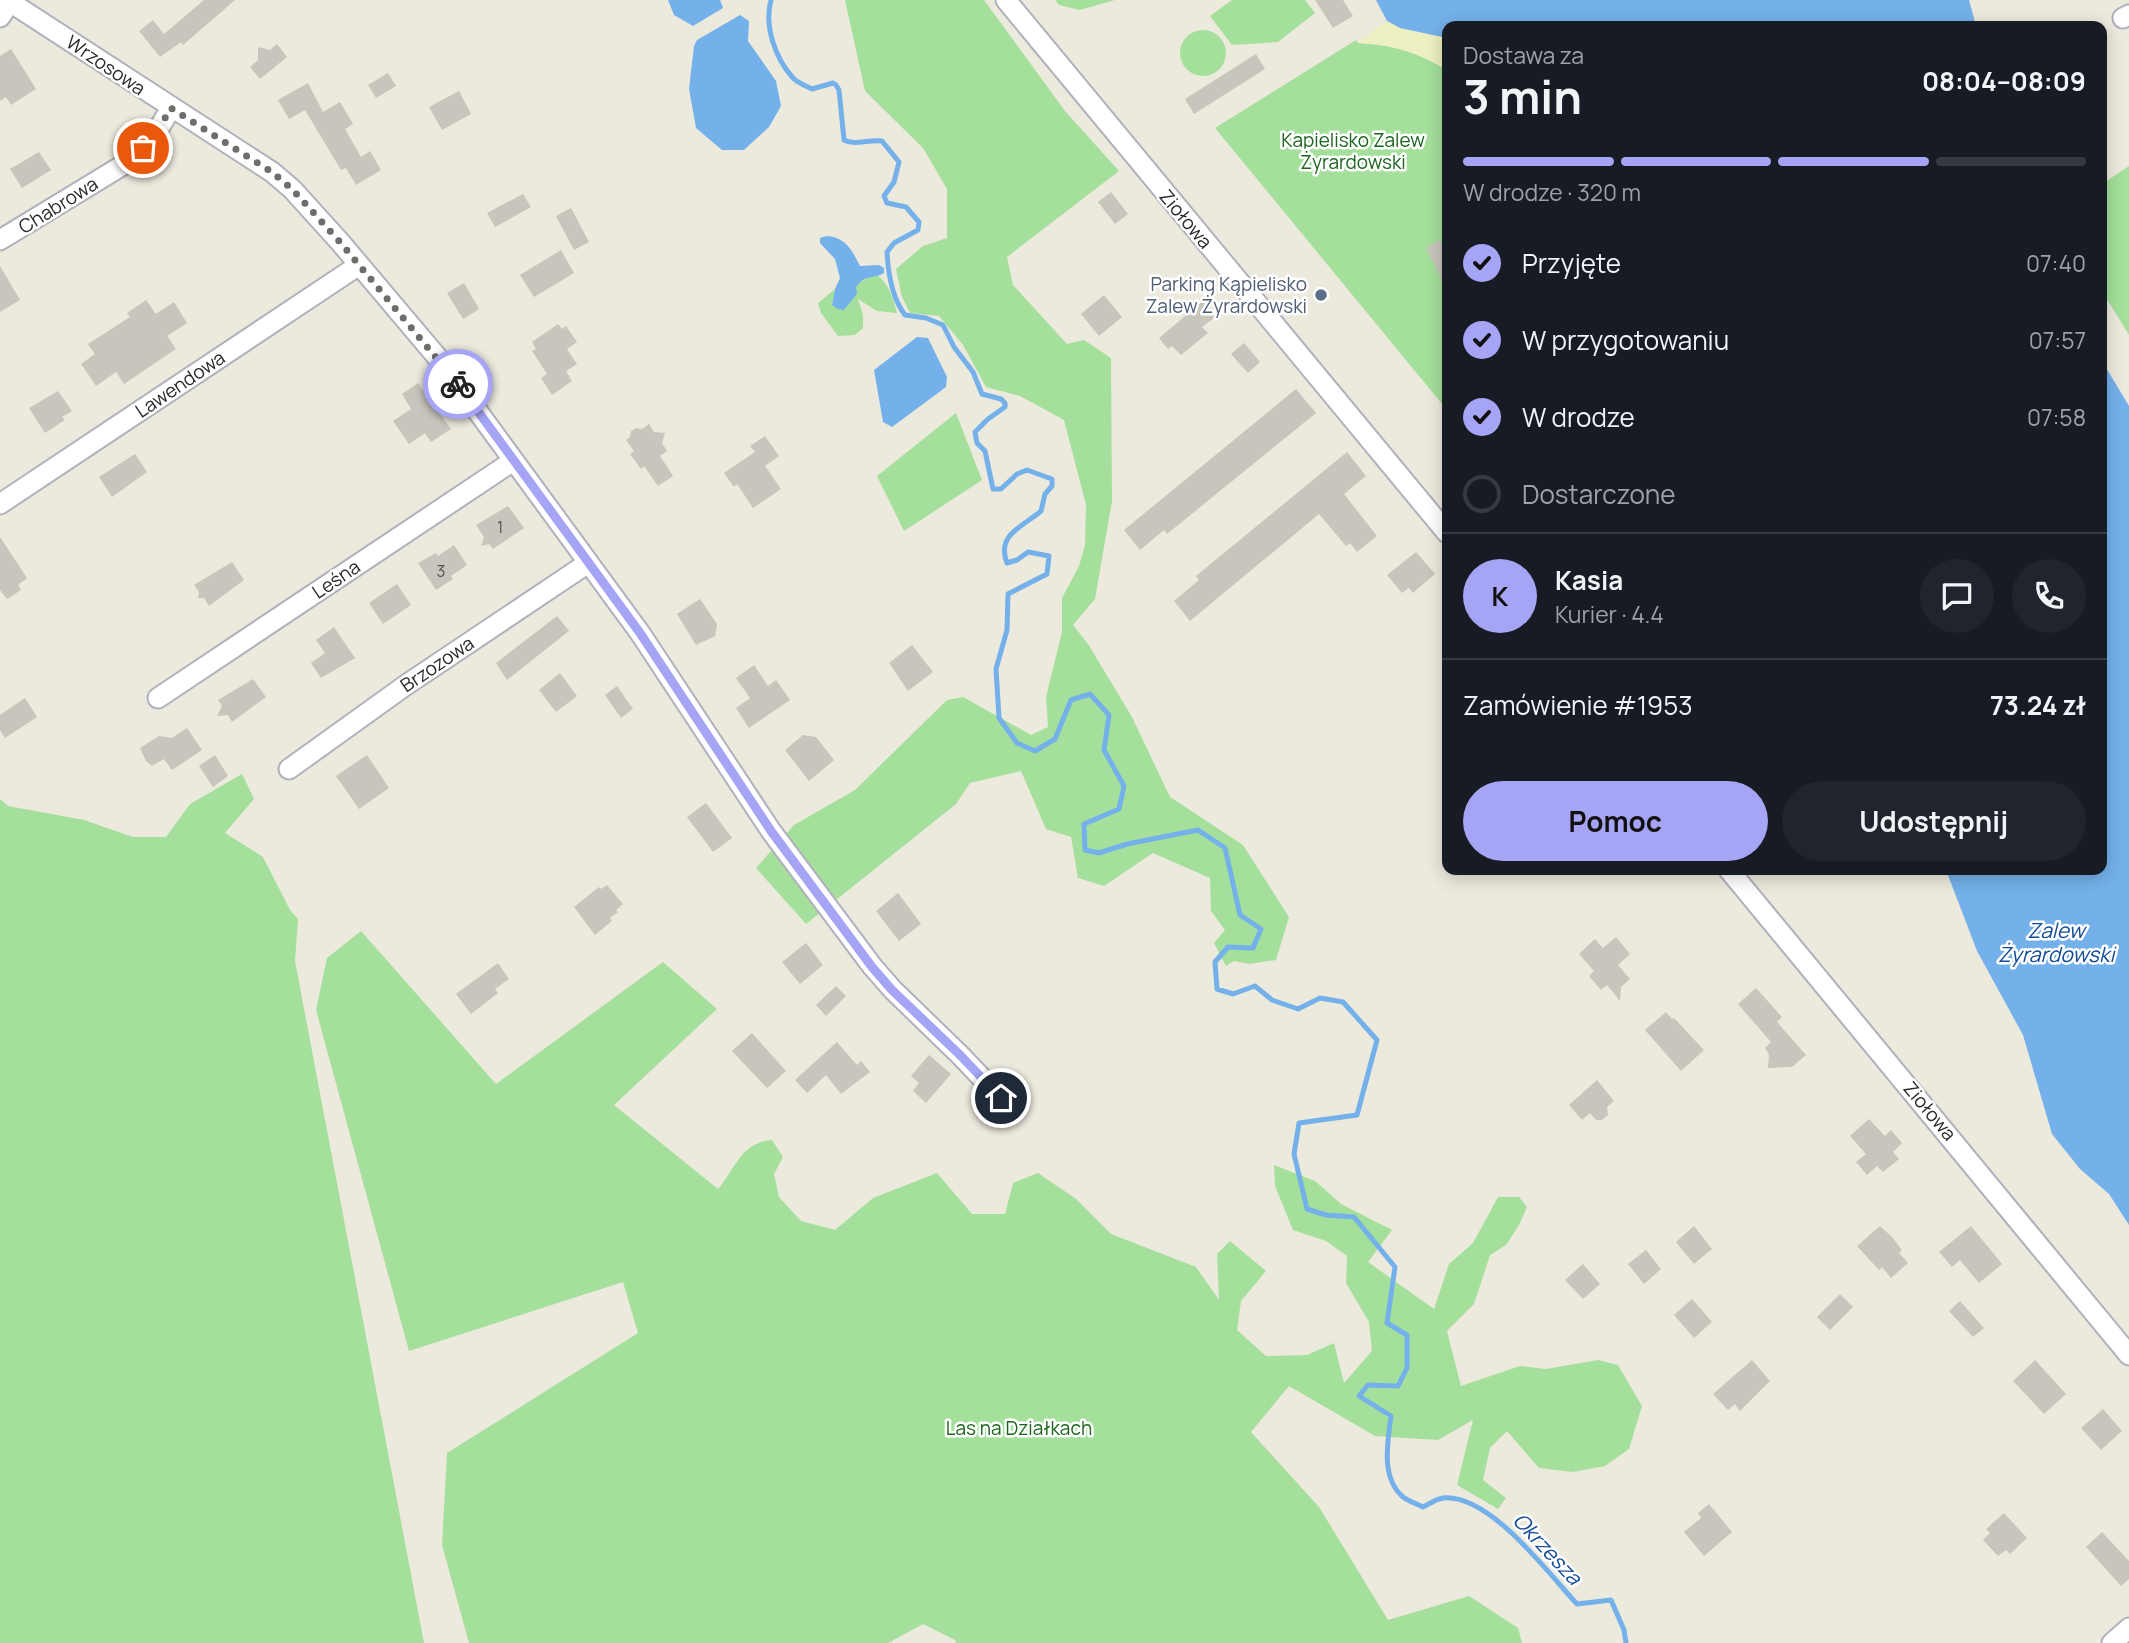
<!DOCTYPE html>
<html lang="pl">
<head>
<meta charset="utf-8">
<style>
  body { margin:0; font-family:Manrope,sans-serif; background:#20242c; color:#f1f3f6; height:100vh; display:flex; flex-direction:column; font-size:26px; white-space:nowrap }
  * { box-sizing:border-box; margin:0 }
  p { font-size:23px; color:#9ea1a6 }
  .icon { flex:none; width:38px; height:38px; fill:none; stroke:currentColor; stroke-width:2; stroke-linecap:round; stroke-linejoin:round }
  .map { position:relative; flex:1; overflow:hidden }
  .drawer { position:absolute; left:1442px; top:21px; width:665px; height:854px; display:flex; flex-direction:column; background:#171b24; border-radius:14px; box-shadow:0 4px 18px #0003 }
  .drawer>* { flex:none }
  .pin { position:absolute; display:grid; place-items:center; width:60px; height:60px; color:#fff; margin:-30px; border:4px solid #fff; border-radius:50%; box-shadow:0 2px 7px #0007 }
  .courier { position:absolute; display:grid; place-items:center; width:70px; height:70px; margin:-35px; border:5px solid #a5a4f5; border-radius:50%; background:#fff; color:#222; box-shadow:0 2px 9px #0007 }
  .headline em { font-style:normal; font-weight:700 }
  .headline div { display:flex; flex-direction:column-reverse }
  .headline { display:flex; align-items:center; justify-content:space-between; height:119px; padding:0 21px }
  h1 { font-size:46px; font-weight:700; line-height:52px }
  .bar { display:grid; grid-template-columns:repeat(4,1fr); gap:10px 7px; align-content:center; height:84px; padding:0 21px }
  .bar i { height:9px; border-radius:5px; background:#363941 }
  .bar .selected { background:#a5a4f5 }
  .bar p { grid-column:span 4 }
  .line { display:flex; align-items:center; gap:18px; padding:0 21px; border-top:2px solid #363941 }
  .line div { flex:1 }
  .round { display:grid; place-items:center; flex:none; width:74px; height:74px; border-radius:37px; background:#20242c }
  ol { padding:0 21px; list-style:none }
  li { display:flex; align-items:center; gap:21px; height:77px }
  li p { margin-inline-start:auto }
  li .icon { padding:7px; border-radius:50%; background:#a5a4f5; color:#111; stroke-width:4 }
  li:last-child { color:#9ea1a6 }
  li i { width:38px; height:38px; border:4px solid #363941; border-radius:50% }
  .action { display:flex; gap:14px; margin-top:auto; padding:14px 21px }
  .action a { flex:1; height:80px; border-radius:42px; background:#a5a4f5; color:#111; font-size:28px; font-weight:700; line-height:80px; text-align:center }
  .action a+a { background:#20242c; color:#f1f3f6 }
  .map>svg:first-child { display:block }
</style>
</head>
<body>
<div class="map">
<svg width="2129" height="1643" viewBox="0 0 2129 1643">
  <rect width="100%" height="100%" fill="#ece9dd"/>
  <path fill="#a4e09b" d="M845,0H984L1065,111L1119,171L1007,257L1013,285L1067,344L1084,340L1111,358L1112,501L1095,599L1073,625L1088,644L1132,717L1170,797L1243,845L1289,917L1276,960L1249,964L1234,961L1226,966L1214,943L1225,930L1211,911L1210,878L1153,853L1104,886L1078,878L1071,837L1046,829L1021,771L970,783L956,804L806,924L756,868L794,825L855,790L947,700L963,697L1031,735L1048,727L1046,697L1062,632V598L1079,566L1085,545L1086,505L1064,420L1020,396L986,387L963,345L939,316L910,313L902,297L896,269L923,246L947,238V189L923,148L865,91Z
    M1055,0H1115L1080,10L1059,5Z
    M1232,0H1305L1315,13L1278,42L1232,45L1210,16Z
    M1180 53a23 23 0 1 1 46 0a23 23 0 1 1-46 0Z
    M1356,40L1358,43C1394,45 1417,52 1447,70V410L1215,128Z
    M2129,166V335L2102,291V184Z
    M876,275C888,281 894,300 897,313L877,311L858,299L863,315V328L855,335L838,336L821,313L818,303L835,289L832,305C846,295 859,279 876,275Z
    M956,413L982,480L904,531L877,476Z
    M242,774L254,799L225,833L263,857L290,910L298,919L295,961L424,1643H0V799L8,806L84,820L133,837H166L190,804Z
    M361,931L496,1084L663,962L717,1009L614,1105L718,1189C736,1168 741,1142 772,1140L783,1157L774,1174L779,1197L801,1221L835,1230L873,1198L937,1173L972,1214H1005L1013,1183L1038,1173L1076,1199L1111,1234L1196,1267L1219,1300L1217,1254L1230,1241L1266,1271L1241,1301L1237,1330L1266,1356L1307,1355L1334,1343L1344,1383L1372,1351L1369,1322L1346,1283L1347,1256L1326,1241L1293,1230L1275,1186L1274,1165L1315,1181L1341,1204L1392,1230L1368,1262L1434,1309L1449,1264L1473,1243L1498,1197H1519L1527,1207L1519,1225L1506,1245L1490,1255L1474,1304L1447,1331L1461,1386L1520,1366L1546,1369L1598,1360L1618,1365L1642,1406L1629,1449L1605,1466L1573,1472L1539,1468L1507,1431L1490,1448L1483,1480L1506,1498L1498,1509L1457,1485L1473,1420L1438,1440L1375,1436L1289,1386L1251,1432L1319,1507L1388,1620L1469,1596L1518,1628L1522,1643H956L955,1640L923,1624L888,1643H469L442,1545L447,1453L638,1333L623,1282L409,1351L316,1010L327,958Z"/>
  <path fill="#edf0c1" d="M1387,21L1400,28L1447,38V70C1417,52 1394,45 1358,43Z"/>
  <path fill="#74b1ea" d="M668,0H720L723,8L693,26L674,15Z
    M1376,0H1969L1976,26H1447V38L1400,28L1387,21Z
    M740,15L749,21L748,41L776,81L781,106L769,127L744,150H722L696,128L689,89L694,46L697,40Z
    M827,236C846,237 853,252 860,266L879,265L884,268V273C875,279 865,274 856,287L857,294L844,310L838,309L832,305L835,289L840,278L835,259L820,243V238Z
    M917,337L928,338L947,377L946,387L892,427L883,422L874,370Z
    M2102,361L2129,406V1225L2109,1194L2080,1169L2052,1134L2023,1035L1977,951L1946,870H2102Z"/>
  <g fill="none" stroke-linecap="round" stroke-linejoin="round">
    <path stroke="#74b1ea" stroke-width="5" d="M771,0C764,26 775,58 793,78C798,83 806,86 812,89L833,83L836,85L839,90L844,140C855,146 869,139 882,141L899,162L894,182L884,196L887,203L906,207L919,222L918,230L894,243L887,252C888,272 892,298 905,315L926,318L943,325L954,347L973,372L982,394L1001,399L1005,403V407L988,419L975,432L977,443L985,451L993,489H1001L1017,474L1027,470L1052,479V486L1045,494L1041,511C1022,527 996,535 1007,563L1017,560L1028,552L1049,556L1047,574L1008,594L1007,630L996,669L999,718L1017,743L1035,751L1055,739L1071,700L1090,694L1109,715L1104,750L1124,786L1119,809L1084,824L1085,850L1099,853L1127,844L1198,830L1225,848L1240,915L1261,929L1253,948L1228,947L1215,962L1217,989L1233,994L1255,986L1272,1000L1298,1009L1320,998L1343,1002L1377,1040L1357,1115L1299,1123L1294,1154L1307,1209L1326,1215L1354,1217L1395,1267L1387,1323L1407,1335V1368L1398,1386L1368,1385L1359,1396L1391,1416C1388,1441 1380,1477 1403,1497C1408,1501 1417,1504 1423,1507C1429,1504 1436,1499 1443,1498C1490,1494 1547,1572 1577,1604L1611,1600L1624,1630L1626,1643"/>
  </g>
  <path fill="#c7c5bc" d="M204,0H235L183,45L181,42L160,57L139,31L153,20L164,34Z
    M1315,0H1343L1353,16L1333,28Z
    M277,44L287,57L260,79L250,67L258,60V47L270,50Z
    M11,49L36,89L11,105L6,97L0,101V56Z
    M1256,54L1265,69L1194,114L1185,99Z
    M388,73L396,86L376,98L368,85Z
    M308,83L323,112L340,102L353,124L345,129L361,157L370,151L381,170L356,185L346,168L341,170L305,110L289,119L278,100Z
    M459,91L471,114L442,130L429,107Z
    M39,152L51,170L22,188L10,169Z
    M1111,192L1128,214L1115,224L1098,202Z
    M523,194L531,207L495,227L487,213Z
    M571,208L589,242L574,250L556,216Z
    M1440,240L1447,256V292L1426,247Z
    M561,250L574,273L534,297L520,275Z
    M0,266L20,300L0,312Z
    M464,283L479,309L463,319L447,293Z
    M1104,295L1122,317L1099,336L1081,314Z
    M146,300L156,314L174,302L187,323L167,336L176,349L124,384L116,372L96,386L81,364L95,354L88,344L130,317L127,313Z
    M1203,301L1215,317L1202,327L1208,333L1181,355L1172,346L1168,349L1159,338Z
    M558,324L562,329L566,326L577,342L567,349L577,364L566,371L572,381L552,395L541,378L547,374L532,351L536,349L532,342Z
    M1244,343L1260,362L1248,373L1231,354Z
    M418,383L451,429L431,442L425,433L409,444L393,421L411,409L402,394Z
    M1296,389L1316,413L1167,534L1164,530L1140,550L1124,530Z
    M58,391L72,411L62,417L65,420L45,433L29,408Z
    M649,424L654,432L665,433L662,443L667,451L660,456L673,476L658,486L644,466L641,469L630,454L634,451L626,440L630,437L631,431L636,428L642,429Z
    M765,436L779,456L765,466L781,489L753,508L737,484L734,487L724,473L755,452L750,446Z
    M1347,452L1366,476L1344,494L1377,536L1357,552L1350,543L1346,546L1319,514L1190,621L1174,601L1199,580L1196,576Z
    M135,454L147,472L112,497L99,477Z
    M508,506L524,528L493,549L489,544L481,546L484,537L476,525Z
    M0,537L27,578L18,585L21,590L7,599L0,590Z
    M454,545L467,565L451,576L453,579L436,590L418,563L436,553L438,556Z
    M1416,552L1435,574L1413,593L1409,588L1402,593L1387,575Z
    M232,562L244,580L209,606L204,598H198L199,592L194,585Z
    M397,584L411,605L383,624L369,603Z
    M700,599L717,624L715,636L696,645L677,614Z
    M557,616L569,631L507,680L496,663Z
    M334,627L355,658L321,678L311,663L325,653L316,640Z
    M912,645L933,672L908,691L889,663Z
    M754,665L768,686L776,680L790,700L749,728L736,708L750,698L736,678Z
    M560,673L577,696L556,712L539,690Z
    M253,679L266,697L232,722L228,715L217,716L222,706L218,700Z
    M617,686L633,709L621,718L605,695Z
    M25,698L37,717L5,738L0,730V715Z
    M187,728L202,750L172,770L164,759L152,766L146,761L140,748L159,736L172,738Z
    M803,735L816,737L834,760L809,781L785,750Z
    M215,755L228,776L213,787L199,766Z
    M367,755L389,788L359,809L336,776Z
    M706,803L732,838L713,852L687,817Z
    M607,885L623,904L616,910L618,912L610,918L612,921L595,935L574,907L599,887L601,889Z
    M898,893L921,924L899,941L876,911Z
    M1616,937L1630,954L1618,965L1630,979L1621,987L1620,1001L1607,985L1601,990L1589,976L1594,971L1579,954L1595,939L1603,948Z
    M806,943L823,965L800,984L782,962Z
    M498,963L509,979L495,989L498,993L471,1014L456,994Z
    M836,986L846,996L826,1016L816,1005Z
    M1756,988L1782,1017L1777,1022L1806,1055L1792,1067L1768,1068L1769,1054L1765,1048L1771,1042L1738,1004Z
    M1666,1012L1672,1019L1674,1018L1704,1050L1681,1071L1645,1030Z
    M752,1033L786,1071L767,1088L732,1051Z
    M837,1042L857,1065L861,1061L870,1072L841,1094L826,1075L807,1093L795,1080Z
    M929,1055L951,1074L926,1103L913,1091L919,1083L911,1076Z
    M1597,1080L1614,1101L1607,1107L1608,1115L1602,1120H1596L1590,1113L1582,1120L1569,1105Z
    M1869,1119L1885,1136L1891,1130L1902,1143L1893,1152L1899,1159L1883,1172L1877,1166L1867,1175L1856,1162L1866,1154L1850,1136Z
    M1694,1226L1712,1249L1694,1264L1676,1242Z
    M1880,1226L1892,1237L1902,1250L1899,1253L1908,1263L1891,1278L1882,1267L1879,1270L1857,1246Z
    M1971,1226L2002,1264L1979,1283L1960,1260L1952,1267L1939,1252Z
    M1646,1250L1661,1269L1644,1284L1628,1264Z
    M1583,1264L1600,1284L1583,1299L1565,1280Z
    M1840,1294L1853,1307L1830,1330L1817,1317Z
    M1692,1299L1712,1322L1694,1338L1674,1315Z
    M1960,1301L1984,1328L1973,1337L1949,1311Z
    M1752,1360L1770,1381L1740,1411L1735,1404L1728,1410L1713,1394Z
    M2035,1360L2066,1394L2044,1414L2013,1381Z
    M2103,1409L2122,1431L2101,1450L2081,1428Z
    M1709,1504L1732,1532L1704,1556L1684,1532L1701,1518L1698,1513Z
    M2004,1513L2027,1538L2010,1554L2006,1550L1998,1556L1983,1540L1990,1533L1986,1529Z
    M2102,1532L2129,1561V1579L2121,1586L2086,1547Z"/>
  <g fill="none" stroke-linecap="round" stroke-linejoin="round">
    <g stroke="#b1b0bd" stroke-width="23">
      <path id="street" d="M7,0L272,172L292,189L340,242L443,364L640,633L771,831L872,966L893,990L960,1055L1001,1098
        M1006,0L1447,533
        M0,17L10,2
        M2123,18L2129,15
        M0,240L133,159L153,138L171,108
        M0,504L359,265
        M158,698L513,461
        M289,769L406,685L588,563
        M1729,870L2129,1355
        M2112,1643L2129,1628"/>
    </g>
    <use href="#street" stroke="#fff" stroke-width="19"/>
  </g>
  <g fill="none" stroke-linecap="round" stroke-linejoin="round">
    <path stroke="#6e6d69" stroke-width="7" stroke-dasharray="0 12.6" d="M143,148L153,138L171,108L272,172L292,189L340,242L458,384"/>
    <path stroke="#a5a4f5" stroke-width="9" d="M458,384L640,633L771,831L872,967L892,990L960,1055L1001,1098"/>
  </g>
  <circle fill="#5c6f8a" stroke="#fff" stroke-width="2.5" cx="1321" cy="295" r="7"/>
  <g text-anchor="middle" stroke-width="5" stroke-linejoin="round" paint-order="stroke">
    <g font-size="16" fill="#51514e">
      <text x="500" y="533">1</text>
      <text x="441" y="577">3</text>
    </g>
    <g font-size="19" fill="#2a2a2a" stroke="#fff">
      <text transform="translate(106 65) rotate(34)" y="7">Wrzosowa</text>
      <text transform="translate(58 205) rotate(-32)" y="7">Chabrowa</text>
      <text transform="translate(1186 219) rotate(50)" y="7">Ziołowa</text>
      <text transform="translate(180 384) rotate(-34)" y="7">Lawendowa</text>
      <text transform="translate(336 579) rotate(-34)" y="7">Leśna</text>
      <text transform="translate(437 664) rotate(-34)" y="7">Brzozowa</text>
      <text transform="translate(1930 1111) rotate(50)" y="7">Ziołowa</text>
    </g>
    <g font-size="19" fill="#1d651e" stroke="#fff">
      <text x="1353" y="147">Kapielisko Zalew<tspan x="1353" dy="22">Żyrardowski</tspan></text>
      <text x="1019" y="1435">Las na Działkach</text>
    </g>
    <g font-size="19" fill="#4e5e75" stroke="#fff" text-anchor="end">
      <text x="1307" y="291">Parking Kąpielisko<tspan x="1307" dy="22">Zalew Żyrardowski</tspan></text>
    </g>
    <g font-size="21" font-style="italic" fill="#134c96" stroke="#fff">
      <text x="2056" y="938">Zalew<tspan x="2056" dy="24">Żyrardowski</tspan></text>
      <text transform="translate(1547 1549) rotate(47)" y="7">Okrzesza</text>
    </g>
  </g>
</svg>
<div class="pin" style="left:143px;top:148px;background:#ea580c"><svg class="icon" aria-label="bag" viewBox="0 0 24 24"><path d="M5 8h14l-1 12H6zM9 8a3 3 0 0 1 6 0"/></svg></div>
<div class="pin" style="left:1001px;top:1098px;background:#1f2937"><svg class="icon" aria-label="home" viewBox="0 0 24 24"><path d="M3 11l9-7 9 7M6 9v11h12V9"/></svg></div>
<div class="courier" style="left:458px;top:384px"><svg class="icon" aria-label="bike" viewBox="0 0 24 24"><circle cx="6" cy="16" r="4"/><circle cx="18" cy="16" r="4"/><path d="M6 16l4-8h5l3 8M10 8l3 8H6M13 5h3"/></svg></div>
<section class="drawer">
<div class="headline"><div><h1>3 min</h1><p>Dostawa za</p></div><em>08:04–08:09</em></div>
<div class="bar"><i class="selected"></i><i class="selected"></i><i class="selected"></i><i></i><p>W drodze · 320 m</p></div>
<ol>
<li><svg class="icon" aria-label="check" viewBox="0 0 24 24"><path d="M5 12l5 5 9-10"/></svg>Przyjęte<p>07:40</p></li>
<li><svg class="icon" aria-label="check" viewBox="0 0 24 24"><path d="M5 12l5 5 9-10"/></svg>W przygotowaniu<p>07:57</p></li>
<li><svg class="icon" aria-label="check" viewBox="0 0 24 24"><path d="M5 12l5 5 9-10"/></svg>W drodze<p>07:58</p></li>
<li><i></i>Dostarczone</li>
</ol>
<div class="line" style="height:126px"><b class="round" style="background:#a5a4f5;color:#111">K</b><div><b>Kasia</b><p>Kurier · 4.4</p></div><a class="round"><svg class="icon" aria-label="chat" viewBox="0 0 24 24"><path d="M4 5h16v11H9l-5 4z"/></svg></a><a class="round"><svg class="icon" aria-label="phone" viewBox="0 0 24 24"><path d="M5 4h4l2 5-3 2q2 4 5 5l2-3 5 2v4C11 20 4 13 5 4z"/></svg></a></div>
<div class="line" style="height:91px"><div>Zamówienie #1953</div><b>73.24 zł</b></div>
<div class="action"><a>Pomoc</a><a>Udostępnij</a></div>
</section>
</div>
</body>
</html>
